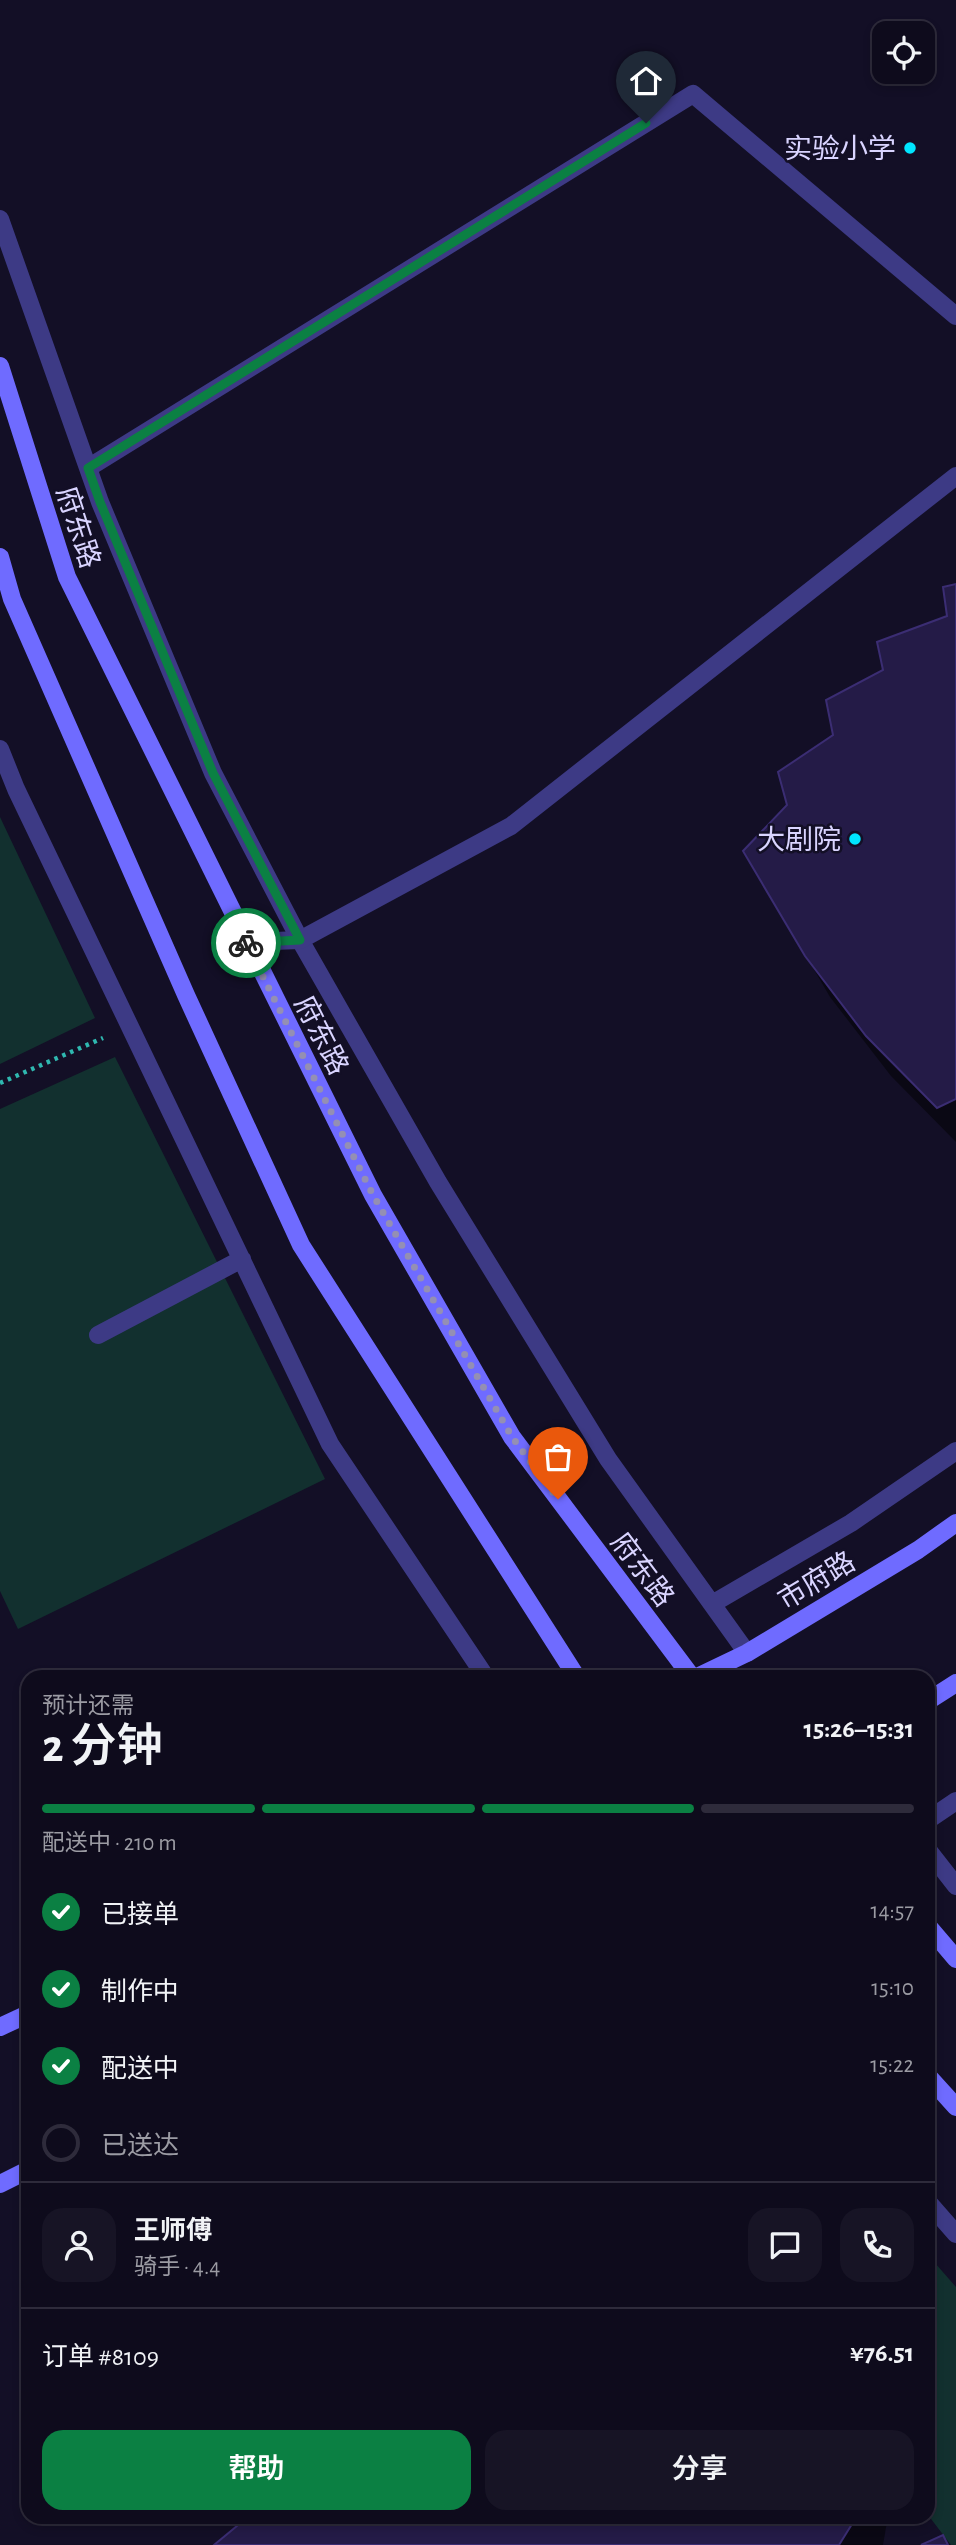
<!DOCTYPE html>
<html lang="zh">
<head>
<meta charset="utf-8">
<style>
  body { margin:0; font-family:"Alegreya Sans","Noto Sans SC",sans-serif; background:#171425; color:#f1f3f6; height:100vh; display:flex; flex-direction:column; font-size:26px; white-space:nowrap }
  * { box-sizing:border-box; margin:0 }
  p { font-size:23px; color:#9b9ba3 }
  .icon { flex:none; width:38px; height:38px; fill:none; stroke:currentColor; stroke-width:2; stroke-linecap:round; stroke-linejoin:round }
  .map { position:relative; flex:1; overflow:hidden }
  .side { position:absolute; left:21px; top:1670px; width:914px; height:854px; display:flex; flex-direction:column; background:#0e0b1c; border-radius:21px; box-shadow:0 4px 10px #0003,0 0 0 2px #2e2b3b }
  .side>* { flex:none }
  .tools { position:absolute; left:872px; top:21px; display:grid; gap:14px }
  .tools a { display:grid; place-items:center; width:63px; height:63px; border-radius:14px; background:#0e0b1c; box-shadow:0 4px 10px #0003,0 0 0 2px #2e2b3b; font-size:35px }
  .pin { position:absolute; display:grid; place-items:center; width:60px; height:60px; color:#fff; margin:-72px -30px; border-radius:50% 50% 50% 0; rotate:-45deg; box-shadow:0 0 7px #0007 }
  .pin .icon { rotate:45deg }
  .courier { position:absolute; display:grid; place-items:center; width:70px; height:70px; margin:-35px; border:5px solid #0b8043; border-radius:50%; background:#fff; color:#222; box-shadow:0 2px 9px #0007 }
  .summary em { font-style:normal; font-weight:600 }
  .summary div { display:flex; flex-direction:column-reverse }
  .summary { display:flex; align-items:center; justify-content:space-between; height:119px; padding:0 21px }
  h1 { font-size:46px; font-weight:600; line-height:52px }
  .bar { display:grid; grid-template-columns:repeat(4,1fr); gap:10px 7px; align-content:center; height:84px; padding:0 21px }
  .bar i { height:9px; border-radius:5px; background:#2e2b3b }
  .bar .selected { background:#0b8043 }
  .bar p { grid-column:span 4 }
  .line { display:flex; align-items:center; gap:18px; padding:0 21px; border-top:2px solid #2e2b3b }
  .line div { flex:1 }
  .round { display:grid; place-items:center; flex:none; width:74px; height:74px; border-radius:21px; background:#171425 }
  ol { padding:0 21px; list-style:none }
  li { display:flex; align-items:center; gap:21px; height:77px }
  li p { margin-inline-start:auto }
  li .icon { padding:7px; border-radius:50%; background:#0b8043; color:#fff; stroke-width:4 }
  li:last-child { color:#9b9ba3 }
  li i { width:38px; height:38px; border:4px solid #2e2b3b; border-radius:50% }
  .action { display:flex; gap:14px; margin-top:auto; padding:14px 21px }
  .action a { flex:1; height:80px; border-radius:21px; background:#0b8043; color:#fff; font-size:28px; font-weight:600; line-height:80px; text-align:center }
  .action a+a { background:#171425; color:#f1f3f6 }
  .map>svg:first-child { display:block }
</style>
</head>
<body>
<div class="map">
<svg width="956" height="2545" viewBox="0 0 956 2545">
  <rect width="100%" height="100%" fill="#130f26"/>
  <path fill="#12302f" d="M0,817L95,1018L0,1064Z
    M115,1057L325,1479L18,1629L0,1591V1109Z
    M928,2255L956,2287V2545H951L928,2515Z"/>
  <path fill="#0007" d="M956,586V1142L891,1076L830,997L745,851L789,806L835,735L885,671L949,617Z
    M252,2516H888L883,2545H216Z"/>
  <path fill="#241b47" stroke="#3b2d73" stroke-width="2" d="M956,584V1099L937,1108L866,1036L805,956L743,851L787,805L778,772L833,735L826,700L883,670L877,642L947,616L943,587Z
    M249,2516H857L839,2545H214Z
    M943,2535L948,2545H921Z"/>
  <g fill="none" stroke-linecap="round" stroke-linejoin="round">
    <path stroke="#2fb8b0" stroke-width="4.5" stroke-dasharray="3.5 5" stroke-linecap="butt" d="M0,1083L103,1038"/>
    <path stroke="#3d3a85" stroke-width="18" d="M0,219L100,502L213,773L300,940L438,1182L608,1459L747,1653
      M88,468L693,94L956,316
      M0,749L16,789L330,1444L485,1676
      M98,1335L242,1259
      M712,1604L851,1523L956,1451
      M928,1820L956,1801
      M928,1850L956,1886
      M928,2202L956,2234"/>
    <path stroke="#3d3a85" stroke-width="18" d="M246,942L300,940L511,826L956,476"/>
    <path stroke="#6f6bff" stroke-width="18" d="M0,366L67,577L373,1195L512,1437L691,1676
      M0,557L12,599L186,995L301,1245L576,1676
      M699,1676L747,1653L918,1550L956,1523
      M928,1701L956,1683
      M928,1926L956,1959
      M0,2027L28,2014
      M928,2076L956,2107
      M0,2184L28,2170"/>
  </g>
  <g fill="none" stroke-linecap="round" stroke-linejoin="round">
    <path stroke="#948fb3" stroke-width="7" stroke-dasharray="0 12.6" d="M246,943L373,1195L512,1437L558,1499"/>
    <path stroke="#0b8043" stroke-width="9" d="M246,943L300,940L213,773L100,502L88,468L646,123"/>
  </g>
  <g fill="#00e5ff" stroke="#130f26" stroke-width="2.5">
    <circle cx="910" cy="148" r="7"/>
    <circle cx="855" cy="839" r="7"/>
  </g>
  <g text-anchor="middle" stroke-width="5" stroke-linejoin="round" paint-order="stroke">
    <g font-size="28" fill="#d9d4ff" stroke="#130f26" text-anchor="end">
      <text x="896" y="158">实验小学</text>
      <text x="841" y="849">大剧院</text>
    </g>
    <g font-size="28" fill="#d9d4ff" stroke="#130f26">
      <text transform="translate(79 527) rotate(72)" y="10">府东路</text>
      <text transform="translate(322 1035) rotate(63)" y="10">府东路</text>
      <text transform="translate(643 1569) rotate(53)" y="10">府东路</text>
      <text transform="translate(816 1580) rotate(-31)" y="10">市府路</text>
    </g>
  </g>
</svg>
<div class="tools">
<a><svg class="icon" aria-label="locate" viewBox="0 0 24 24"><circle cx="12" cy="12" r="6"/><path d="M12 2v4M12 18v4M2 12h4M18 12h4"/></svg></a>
</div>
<div class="pin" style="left:558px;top:1499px;background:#ea580c"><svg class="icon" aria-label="bag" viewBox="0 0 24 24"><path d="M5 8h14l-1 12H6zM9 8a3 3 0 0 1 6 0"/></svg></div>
<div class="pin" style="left:646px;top:123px;background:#1f2937"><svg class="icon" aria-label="home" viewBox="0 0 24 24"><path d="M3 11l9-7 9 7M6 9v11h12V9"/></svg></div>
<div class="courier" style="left:246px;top:943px"><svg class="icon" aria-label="bike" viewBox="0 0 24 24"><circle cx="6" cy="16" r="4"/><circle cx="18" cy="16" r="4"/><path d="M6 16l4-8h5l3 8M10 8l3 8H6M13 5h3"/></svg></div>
<section class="side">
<div class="summary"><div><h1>2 分钟</h1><p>预计还需</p></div><em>15:26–15:31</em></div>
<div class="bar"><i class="selected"></i><i class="selected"></i><i class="selected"></i><i></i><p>配送中 · 210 m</p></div>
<ol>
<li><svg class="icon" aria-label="check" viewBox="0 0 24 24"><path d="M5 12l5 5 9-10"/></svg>已接单<p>14:57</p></li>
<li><svg class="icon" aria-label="check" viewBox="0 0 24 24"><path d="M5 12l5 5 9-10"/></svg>制作中<p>15:10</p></li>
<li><svg class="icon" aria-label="check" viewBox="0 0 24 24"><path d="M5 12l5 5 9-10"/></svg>配送中<p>15:22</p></li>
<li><i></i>已送达</li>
</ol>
<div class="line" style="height:126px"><a class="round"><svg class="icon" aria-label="person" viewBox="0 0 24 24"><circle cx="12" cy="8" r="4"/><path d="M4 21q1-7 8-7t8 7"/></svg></a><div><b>王师傅</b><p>骑手 · 4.4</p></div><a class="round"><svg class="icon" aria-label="chat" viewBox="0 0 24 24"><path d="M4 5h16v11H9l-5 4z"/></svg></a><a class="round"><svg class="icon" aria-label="phone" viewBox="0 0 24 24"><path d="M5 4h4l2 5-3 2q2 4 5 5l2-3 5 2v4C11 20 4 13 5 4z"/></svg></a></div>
<div class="line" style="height:91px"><div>订单 #8109</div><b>¥76.51</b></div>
<div class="action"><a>帮助</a><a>分享</a></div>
</section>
</div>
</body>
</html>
